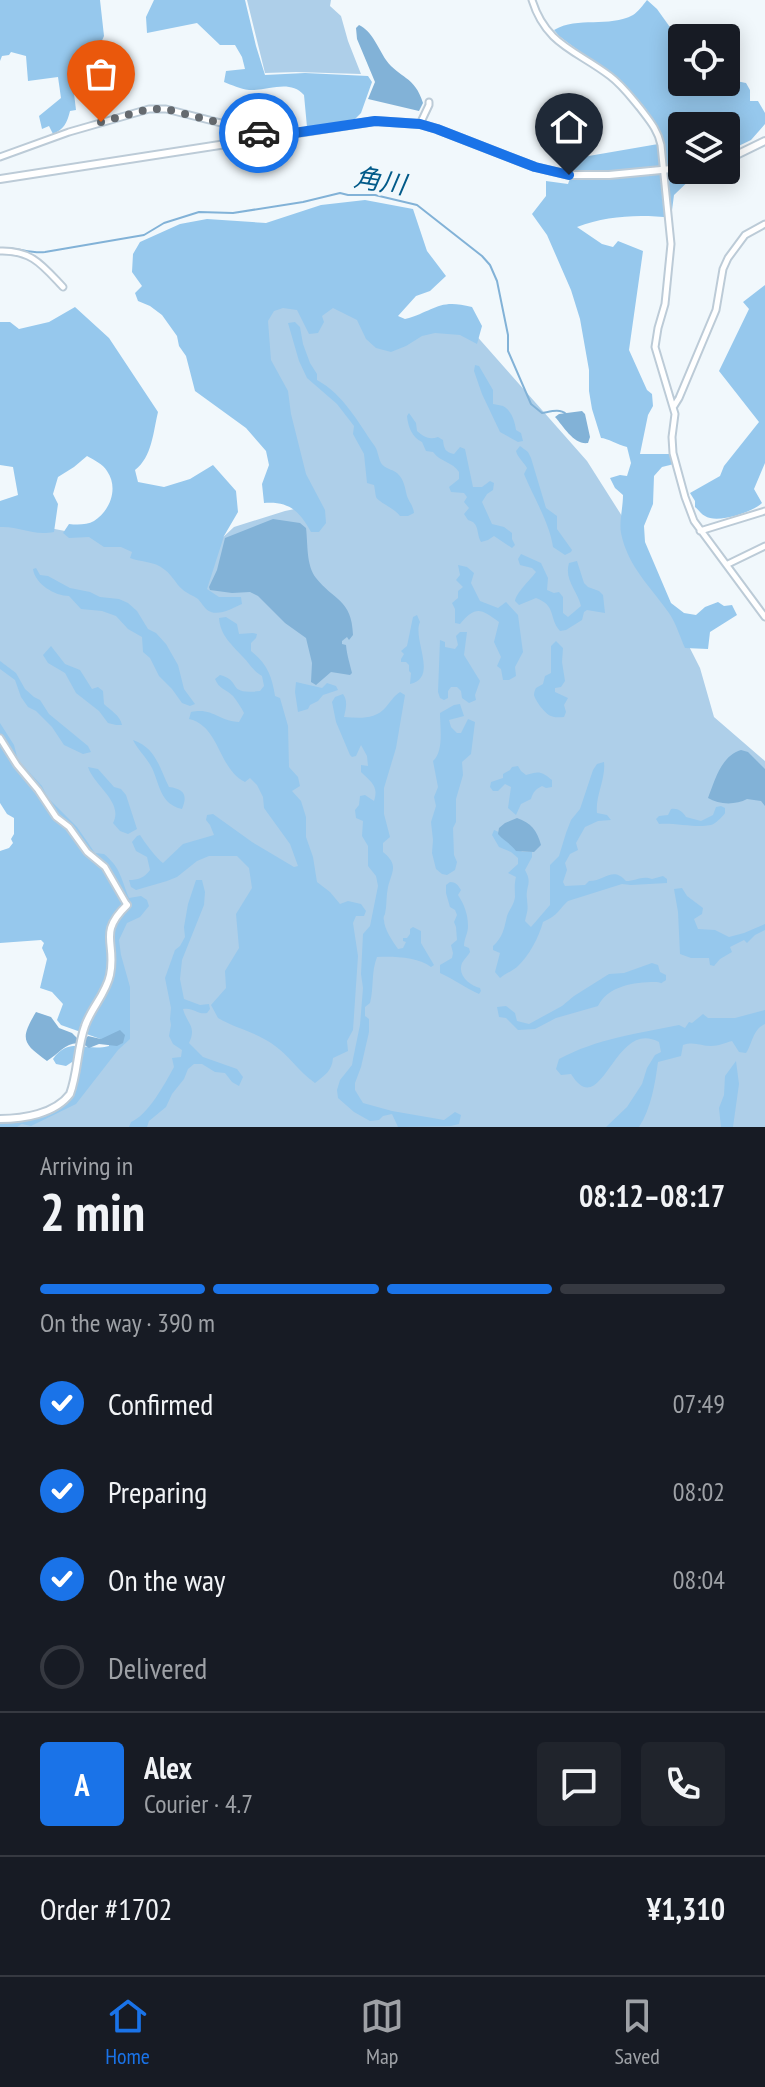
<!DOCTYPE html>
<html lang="en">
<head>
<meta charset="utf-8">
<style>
  body { margin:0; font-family:"PT Sans Narrow","Noto Sans JP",sans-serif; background:#20242c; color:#f1f3f6; height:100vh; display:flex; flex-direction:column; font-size:30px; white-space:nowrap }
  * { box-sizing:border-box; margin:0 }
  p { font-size:26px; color:#9ea1a6 }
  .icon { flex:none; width:44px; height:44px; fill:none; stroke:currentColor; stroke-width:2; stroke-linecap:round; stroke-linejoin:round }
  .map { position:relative; height:1127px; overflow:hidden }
  .side { display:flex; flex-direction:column; background:#171b24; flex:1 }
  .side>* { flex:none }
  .fabs { position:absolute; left:668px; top:24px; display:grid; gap:16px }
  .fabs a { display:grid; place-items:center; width:72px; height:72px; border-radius:8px; background:#171b24; box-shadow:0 4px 20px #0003; font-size:40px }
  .pin { position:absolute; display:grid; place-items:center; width:68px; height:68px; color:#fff; margin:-82px -34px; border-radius:50% 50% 50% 0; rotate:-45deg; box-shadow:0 0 8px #0007 }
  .pin .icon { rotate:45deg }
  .courier { position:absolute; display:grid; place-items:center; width:80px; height:80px; margin:-40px; border:6px solid #1a73e8; border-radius:50%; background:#fff; color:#222; box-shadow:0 2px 10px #0007 }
  .headline em { font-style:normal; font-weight:800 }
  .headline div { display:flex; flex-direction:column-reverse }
  .headline { display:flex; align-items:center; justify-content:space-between; height:136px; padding:0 40px }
  h1 { font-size:52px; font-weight:800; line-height:60px }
  .bar { display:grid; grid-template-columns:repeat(4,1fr); gap:12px 8px; align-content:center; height:96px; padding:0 40px }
  .bar i { height:10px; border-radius:6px; background:#363941 }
  .bar .active { background:#1a73e8 }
  .bar p { grid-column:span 4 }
  .line { display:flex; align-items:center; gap:20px; padding:0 40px; border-top:2px solid #363941 }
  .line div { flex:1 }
  .round { display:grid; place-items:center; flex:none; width:84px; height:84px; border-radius:8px; background:#20242c }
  ol { padding:0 40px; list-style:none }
  li { display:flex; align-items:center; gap:24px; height:88px }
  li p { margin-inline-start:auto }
  li .icon { padding:8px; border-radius:50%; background:#1a73e8; color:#fff; stroke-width:4 }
  li:last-child { color:#9ea1a6 }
  li i { width:44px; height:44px; border:4px solid #363941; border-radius:50% }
  .tab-bar { display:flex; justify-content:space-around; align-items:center; height:112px; border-top:2px solid #363941; background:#171b24; font-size:22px; color:#9ea1a6 }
  .tab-bar a { display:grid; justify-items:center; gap:4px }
  .tab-bar .active { color:#1a73e8 }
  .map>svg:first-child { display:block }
</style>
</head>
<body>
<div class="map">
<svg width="765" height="1127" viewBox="0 0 765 1127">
  <rect width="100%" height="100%" fill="#f1f8fc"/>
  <path fill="#aecfe9" d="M247,0H331L330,6L341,16L348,41L361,74L296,72L265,73Z
    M332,296L387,325L474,333L587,461L627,524L700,668L714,717L765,761V1127H14L54,1111L75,1098L115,1047L0,749V521L34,525L96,537L219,541L234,527L285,511L309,506L246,321L278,303Z"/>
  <path fill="#96c8ed" d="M0,0H100L104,36L101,43L106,52C99,63 95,69 82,73L81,83L73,85L76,110L70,111C67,123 64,129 53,134L49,126L42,129L39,116L61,98L58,77L28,81L26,56L11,52L9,55L2,56L0,61Z
    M154,0H245L256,46L265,75L305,73L368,76L372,82L361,113L354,120L307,127L304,95C289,79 269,91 249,90C240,89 232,85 224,82L226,71L245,69L242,57L235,45H220L197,23L147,33L146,17Z
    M647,0L657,9L682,44V82H726V79L746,83L750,90V101H758L765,113V124L751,140L726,152V126H682V170H700L674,195L671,218C639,214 607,216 577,227L602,244L613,247L618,241L643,251L629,350L647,390L652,394L653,406L648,415L640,454H672L674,464L662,467L654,476L653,504L644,526L645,542L671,603L684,613L696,615L705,607L718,602L724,606L732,605L737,615L710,632L708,649L685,648C680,637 676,623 669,613C651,587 628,567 621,533C619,521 623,508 623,495L615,488L610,478L620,475L627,476L631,463L627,447C618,445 607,438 601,438L592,409L589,391V370L580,319L571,290L547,235L532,214L546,196V181L568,184L577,158L664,143C647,92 599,67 559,36L554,30C578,16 609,28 633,15C638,12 643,5 647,0Z
    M365,200L413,209L427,251L446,276L430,291L416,296L398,316L405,319C435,311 438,298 472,307L482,326L477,344L460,335L435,333L422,336L406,346L391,352L376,348L366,339L357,320L333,308L322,316L324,322L318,333L309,334L297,310L283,308L274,311L268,321L271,360L288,391L291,414L306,474L325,510L326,523L319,532H311C300,512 290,501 264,503L262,484L269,465L266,451L246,428L195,391L186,356L179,346L177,336L162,315L150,306L138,301L135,293L142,286L132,272L133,254L140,242L180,224L207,219L266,223L321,205Z
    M765,285V463L754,489L762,503C753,512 717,524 705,516C701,514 699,510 695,507V501L690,493L720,476L724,466L759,422L719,371L749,309L743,302Z
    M75,307L109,338L158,412C153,433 152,457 135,470L138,482L164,487L190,479L213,465L236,491L238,512L224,536L207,589L219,597H241L242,604C231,609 216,618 206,609C203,606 201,602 198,599C193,595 187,594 182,589C176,584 172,575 165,570C153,560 142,563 130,558L132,552L121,547H104L89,537L69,538L63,533L69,524C77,525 87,525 94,521C110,511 119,488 107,471C103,464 94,460 87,456L74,467L58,477L53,494L58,504L54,532C31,536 21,526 0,527V501L18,495L13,467L0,465V322H10L19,329L49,322Z
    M295,322L300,327L303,344L310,363L317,374V380C344,395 357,421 374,445C378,450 378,457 381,463C385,469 392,469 397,473C404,479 405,488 407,496C409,502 413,505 414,513L408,516H400C394,508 378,502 376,497C375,493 375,489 374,485L367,483L364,454L353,434L354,426L337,404L307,378L299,361L288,323Z
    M475,365L479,366L493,390V404C497,405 500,405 503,406C512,411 515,422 516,430L521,433L523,441L518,442L500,432L482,394L474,371Z
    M409,413L416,423L417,431C424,437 429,440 438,437L443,440C444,449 445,452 454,454L460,447L465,449L473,487H482L490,481L494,483L493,490L487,494L482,502L492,524L504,527L512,533V539L515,545L512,548L494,536L488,540L481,542C476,533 480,523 468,520L464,514L469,508L464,502L467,497L464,493L451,492L449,487L459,479V472C453,462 440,462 433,452L426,451L422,442C412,437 408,427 407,416Z
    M520,446L528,452L531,458L546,508L557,516V529L572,550L571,552L565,555L553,547C550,524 533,496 524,474L527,468C523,461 518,458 516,451Z
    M521,554L541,563L548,578L547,590L554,593L559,592L563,597V613L568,617L581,606C577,590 564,580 569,563L577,561L584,583L588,587L599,591L603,595L605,613L587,610L584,612L582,620L566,630L560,631C548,617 557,606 536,598L519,605L515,601C516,593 530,580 536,572L532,568L520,565L518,559Z
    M458,565L467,567L474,573L471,583L480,601L498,608L506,602L518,615L522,645L523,652L515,667L516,676L509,680H503L501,669L497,666L501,657L494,642L499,622C481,609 476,605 460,624L455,623V609L452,603L458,598V591L463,587L456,580L460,575Z
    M36,568L40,575L48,576L70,588L90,592L100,597L119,599L128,603L137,611L148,629L156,633L166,644L178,665L184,689L195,704L190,706L182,703L172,689L159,676L150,658L143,652L142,637L128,629L116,616L102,611L81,609L69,596C55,596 35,584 33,569Z
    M417,615L420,622C412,639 439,678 410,684L411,673L409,671V665L406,662H401V659L404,654L401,651L407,646L413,617Z
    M226,617L237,624L239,634L253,633L257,634L256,638L251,643V651C267,664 272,676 275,696L280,698L288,726L289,767L298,777L300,786L292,791L301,801L306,817V837L313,857L317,882L330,892L340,904L348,901L361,904L366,911L364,916H356L353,923L358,956L353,1030L347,1041L348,1051L333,1058C332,1071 325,1075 315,1083C299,1072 288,1054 271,1043C255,1032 235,1028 218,1018L211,1005L226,988L225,971L239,948L236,914L252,888L249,868L237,856H209L197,861L177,877L167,881L136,890L131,887L129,880C138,880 144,878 150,870L147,857L136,851L132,842L137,836L140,835C145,843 157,859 163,863L183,844L214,835L210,825L206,820L207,815L213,814L252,842L294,867L298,866L290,844L264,808L263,797L257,785L250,778L245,782C218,769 220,726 189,719L191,712C212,707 219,721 239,722L244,713C241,707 237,701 233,696C226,689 219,689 215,679L220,675C243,681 225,695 260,691L264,686L262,676C253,671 250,664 243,657C232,645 220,635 219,618Z
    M460,632H467L464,655L480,681L475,695L476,700L469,703L462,698L461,691L457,687H451L448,691V698L444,700L440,698L438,692L440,640L445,642V647L455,649L458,645L456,636Z
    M556,641L563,648L562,662L565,681L561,687L555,688V692L568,698L564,705L566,712L564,717C560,717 555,718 551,716C545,714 535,700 534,695C534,692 535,690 536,688L543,684L545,676L551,673V646Z
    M51,646L65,664L80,670L92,689L98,687L103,691L104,704C111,711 120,715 122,725H116L108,723L99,711L76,693L65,673L48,663L43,655Z
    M0,661L16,673L25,689L34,697L40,700L49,714L88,746L91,752L83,754L64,745L52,727L36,711L28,707L21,697L15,680L0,669Z
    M296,682L322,688L327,683L336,686L338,690L323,695L318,701L310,705L308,709L298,712L295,692Z
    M400,692L405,695L396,748L384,788V814L390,837L383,843V852C399,865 392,871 388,887C386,896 387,905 385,914C384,916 383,918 384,920C384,929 393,942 398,949L403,948L406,942L403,941V938H407L410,934V929L413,927L421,931V943L434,965L431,967C419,957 392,956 377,957C371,972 374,987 370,1003L365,1007V1016L369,1019V1032L361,1067L355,1083V1090L363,1103L392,1111L444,1120L455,1112L461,1115L459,1124L451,1126L398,1127L392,1114L383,1116L379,1120L370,1121L354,1112L338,1098L337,1090L340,1080L352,1065L353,1059L360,1025L363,988L361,974L363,934L370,926L378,886L376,876L368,866V846L362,836L363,821L356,818L355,810L359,805L360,796L365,795L374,801C379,786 371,782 361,772V765L368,766L367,756L361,745L356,756L352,757L350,755L336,722L332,702L335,697L343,694C348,701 346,708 344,717C359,718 375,720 386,707C391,701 393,697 400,692Z
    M460,704L464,716L449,720L451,727L457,733H461L468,719L475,722L471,754L462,762L463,775L456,799V822L453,828L454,855L457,862L455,870L447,875L442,874L436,869L432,853L433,840L431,822L436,806L434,797L438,787L433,761C444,751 440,728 440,713L454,705Z
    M0,723L14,745L18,760L42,786L48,798L77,827L95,853L104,854C121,868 121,879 129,898L141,896L147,900L149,906L140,917L127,923L119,940L121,955L130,987V1039L118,1050L76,1104L31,1126L22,1124L17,1127H0V1122C19,1121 64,1114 73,1094C77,1087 78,1077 80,1068L72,1062L66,1066L56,1064L53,1059C69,1036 86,1052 109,1046V1042L61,1025L57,1020L63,1004L52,992L40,988L47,959L42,948L44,943L41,940L0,943V851L9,848L13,843L11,839L14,834V818L7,814L0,803Z
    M133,740C156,748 159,767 169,787C184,789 188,795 182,809C160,804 160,785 152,768C147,758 138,750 133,740Z
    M604,762C606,779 595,796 597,813L607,815L611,820L598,821L585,827L576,843L578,850L570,854L565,863L567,870L563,882L565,886L585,885L589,881C606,881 612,866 626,881C636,881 642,875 652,879L663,876L667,879V883L631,885L622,884L568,901C557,911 560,914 543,922C539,937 529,956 517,967C512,971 505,974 500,978L495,972L500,953L493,950V946C503,937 504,929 507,916C509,910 514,905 515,897C515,890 514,885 516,877L508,873L518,864V858L511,852L499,847L492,835L494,830L506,835L522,852H532V857L525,870C533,884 525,886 527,899C528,911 528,908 525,921L531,927L550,905V865L559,856L566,833L571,820L580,809L593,770L597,764Z
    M518,766L521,771L526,775C539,771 541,771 552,780V787L546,788L542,786C536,789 533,792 531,799L521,804L516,815L508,808L511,787L505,784L498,791H493L490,787L491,782L503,778V774L510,770L512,767Z
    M88,767L98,769L114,787L121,789L126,795L137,829L128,834L120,831L113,823C124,802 94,786 88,767Z
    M721,806L725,808V813C725,814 716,823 715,823C706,830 674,822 659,824L656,819L659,816L668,815L671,809C678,808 682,811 686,817L701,821L713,815L716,807Z
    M196,880H202L205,892L204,905L182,960L180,979L184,999L200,1005L209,1004L210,1009L207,1013C198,1015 193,1007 183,1009C187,1024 197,1026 189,1043L203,1057L237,1069L243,1077L239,1086L232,1082L225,1073L215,1072L202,1064H194L188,1069L184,1079L172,1094L166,1107L149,1121L147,1127H129L131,1122C147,1116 165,1084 174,1067L172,1058L181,1057L182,1050L173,1044L169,1036L171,1025L170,1019L171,1008L165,978L175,950L180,946L185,937L184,927L188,904Z
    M450,882C456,882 458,885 461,890L458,895C464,904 468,914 468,926C468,934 464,938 464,946L469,948L470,952C468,956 464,959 462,963C457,976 470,985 480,988L481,991L479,994C465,988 454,979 440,973V965L452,958L453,953L451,945L457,940L456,927L454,922L457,915L455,910L450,907L446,893V885Z
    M682,888L687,896L703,908L702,914L694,919L698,929L715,930L729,937L744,933L765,924V930L755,935L747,943L744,940L730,947L732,952L720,959L714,966L710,965L709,958H691L680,954L678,912L674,889Z
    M652,963L658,965L660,972L666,975V980C657,986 665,982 655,982C634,982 608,986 598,1006L556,1018L535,1029L518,1030L506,1018L499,1017L497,1007L506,1006L515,1013L517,1021L529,1024L562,1006L574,996L609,974L624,973Z
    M765,1010V1024C752,1030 753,1043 746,1053L739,1052L732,1041C724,1043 719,1046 711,1046C701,1046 694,1041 683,1045L681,1056L658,1062C655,1084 651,1109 639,1127H606L627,1107L642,1084L647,1068L655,1055L661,1052L659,1042C614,1017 602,1124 571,1074L561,1075L556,1069L559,1059C596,1039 639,1033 679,1025L685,1028L689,1022L692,1023L703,1014L708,1018H735Z
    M736,1061L739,1084L733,1127H721L719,1108L724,1095L725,1076Z"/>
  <path fill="#82b2d7" d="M359,25C372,31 378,48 386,60C399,78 415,76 423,103L419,111L368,99L375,82L357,39L356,28Z
    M582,411L585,414L590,437L588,443C574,445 564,427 555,417L559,414Z
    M273,519L300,523L306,528C308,544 306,565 316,578C333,600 352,599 353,635L349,640L347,637L342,641V644L346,645C347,656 350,664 352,673L350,675L331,672L316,685L311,682L312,663L306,638L285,623L258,596L250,592L232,593L210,590L209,587L217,570L225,538Z
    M741,750L748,752L765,769V806L761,801L747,799C736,805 719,805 708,798C715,780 721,756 741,750Z
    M517,818C531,823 537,830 541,845L534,852L516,851C510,843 504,841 498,834L499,828L505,823Z
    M36,1012L51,1017L59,1028L72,1033L77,1038L85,1039L88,1036L101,1039L120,1030L125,1035L123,1043L117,1046L99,1044L89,1048C72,1035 61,1052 47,1061C22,1043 20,1039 36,1012Z"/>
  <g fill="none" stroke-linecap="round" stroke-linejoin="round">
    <path stroke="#82b2d7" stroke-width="2" d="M0,248C16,247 31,254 45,252L144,235L164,223L199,212L233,213L303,202L340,193L348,195H375L417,205L482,256L490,265L497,281L508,335V351L531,404L542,413C549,412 560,408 566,414"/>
    <g stroke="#bccbd7" stroke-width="9">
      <path id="minor" d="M532,0C546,45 576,50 610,76C622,85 630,96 640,108C649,120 658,130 661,145L671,244L665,304L658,328L655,347L675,414L672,437L673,453L685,497L694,521L765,617
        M420,124L429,105V102
        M0,157L69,132L149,109H166L260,133L267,137
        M0,251C32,250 43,266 63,287
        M674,406L679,398L716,310L723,269L728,258L745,235L765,224
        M700,531L765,511
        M728,564L765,546
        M0,738L17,765L38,790L56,817L69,827L87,852L105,867L127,905"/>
    </g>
    <g stroke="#bccbd7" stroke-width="10">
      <path id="tertiary" d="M0,1119C23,1119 55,1114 70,1094C78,1073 77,1048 85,1026C91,1008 106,994 110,975C117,942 97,934 127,905"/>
    </g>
    <g stroke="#bccbd7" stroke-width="10">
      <path id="secondary" d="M726,160L765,141
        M0,179L375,121L420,124L437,129L535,167L569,175H609L682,168"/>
    </g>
    <use href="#minor" stroke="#fff" stroke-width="5"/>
    <use href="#tertiary" stroke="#fff" stroke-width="6"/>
    <use href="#secondary" stroke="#fff" stroke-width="6"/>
  </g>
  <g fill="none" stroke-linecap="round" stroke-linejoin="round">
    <path stroke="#656a6f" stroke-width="8" stroke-dasharray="0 14.4" d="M101,122L149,109H166L259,133"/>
    <path stroke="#1a73e8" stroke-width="10" d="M259,133L267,137L375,121L420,124L437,129L535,167L569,175"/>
  </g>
  <g text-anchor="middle" stroke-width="6" stroke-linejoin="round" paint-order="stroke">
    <g font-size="26" font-style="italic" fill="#025a89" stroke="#f1f8fc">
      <text transform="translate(380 181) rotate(9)" y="9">角川</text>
    </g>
  </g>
</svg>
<div class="fabs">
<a><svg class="icon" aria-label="locate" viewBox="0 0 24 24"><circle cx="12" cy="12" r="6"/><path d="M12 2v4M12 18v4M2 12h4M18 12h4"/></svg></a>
<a><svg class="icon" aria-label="layers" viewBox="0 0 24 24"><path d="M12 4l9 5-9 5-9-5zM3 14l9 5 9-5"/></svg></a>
</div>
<div class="pin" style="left:101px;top:122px;background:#ea580c"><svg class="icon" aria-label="bag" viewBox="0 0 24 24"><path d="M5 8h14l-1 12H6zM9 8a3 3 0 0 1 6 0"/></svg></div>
<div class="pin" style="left:569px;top:175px;background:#1f2937"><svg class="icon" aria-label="home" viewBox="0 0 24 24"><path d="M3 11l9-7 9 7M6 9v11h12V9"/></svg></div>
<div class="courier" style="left:259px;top:133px"><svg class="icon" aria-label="car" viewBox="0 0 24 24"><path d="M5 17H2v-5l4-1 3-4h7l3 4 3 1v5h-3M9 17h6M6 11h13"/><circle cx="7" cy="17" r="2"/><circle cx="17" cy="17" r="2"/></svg></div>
</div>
<section class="side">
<div class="headline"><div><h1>2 min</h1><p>Arriving in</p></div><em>08:12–08:17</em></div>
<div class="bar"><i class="active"></i><i class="active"></i><i class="active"></i><i></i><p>On the way · 390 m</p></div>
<ol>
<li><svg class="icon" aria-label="check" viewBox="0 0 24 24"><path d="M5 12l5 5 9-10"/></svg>Confirmed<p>07:49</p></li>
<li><svg class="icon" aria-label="check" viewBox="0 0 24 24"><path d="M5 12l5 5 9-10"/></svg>Preparing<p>08:02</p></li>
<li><svg class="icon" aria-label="check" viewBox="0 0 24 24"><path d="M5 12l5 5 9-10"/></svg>On the way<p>08:04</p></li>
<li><i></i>Delivered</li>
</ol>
<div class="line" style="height:144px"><b class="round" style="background:#1a73e8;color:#fff">A</b><div><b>Alex</b><p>Courier · 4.7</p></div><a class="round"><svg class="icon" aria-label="chat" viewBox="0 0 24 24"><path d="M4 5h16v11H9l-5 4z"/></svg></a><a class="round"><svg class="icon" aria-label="phone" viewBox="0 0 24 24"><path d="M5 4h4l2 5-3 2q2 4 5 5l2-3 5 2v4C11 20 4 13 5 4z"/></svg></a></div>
<div class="line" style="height:104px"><div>Order #1702</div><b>¥1,310</b></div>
</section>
<nav class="tab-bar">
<a class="active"><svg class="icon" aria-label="home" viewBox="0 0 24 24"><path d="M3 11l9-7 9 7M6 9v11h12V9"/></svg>Home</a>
<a><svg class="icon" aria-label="map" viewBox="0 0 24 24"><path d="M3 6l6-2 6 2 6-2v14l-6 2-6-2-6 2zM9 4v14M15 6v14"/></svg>Map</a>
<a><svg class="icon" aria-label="saved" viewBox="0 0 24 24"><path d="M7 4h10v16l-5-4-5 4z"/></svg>Saved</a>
</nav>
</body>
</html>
